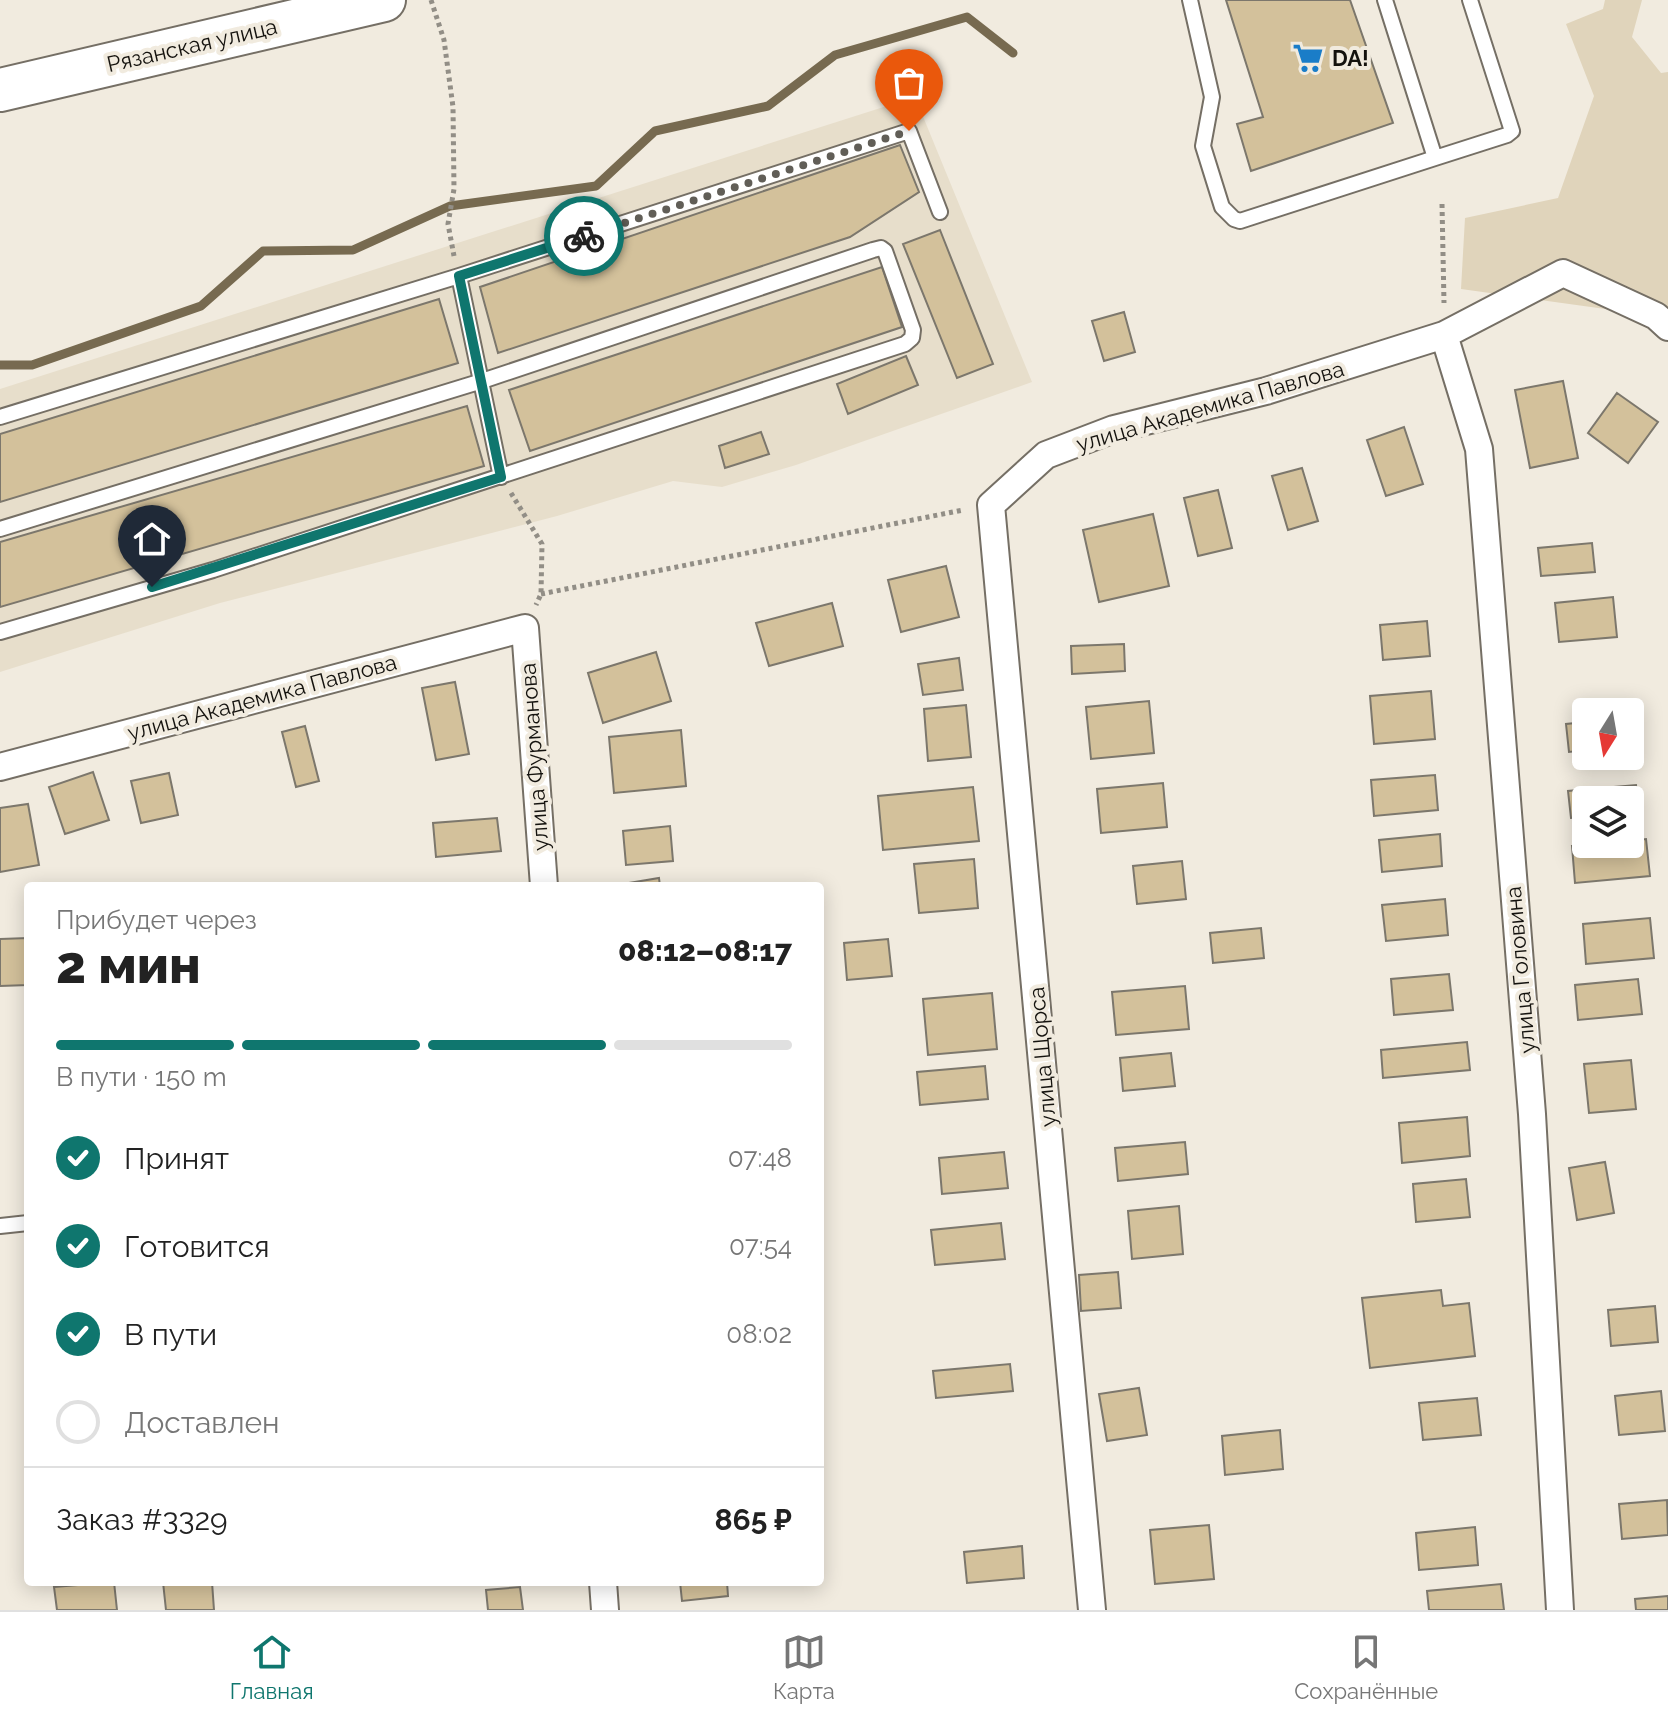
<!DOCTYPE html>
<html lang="ru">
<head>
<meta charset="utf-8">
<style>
  body { margin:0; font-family:Raleway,sans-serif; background:#f2f2f2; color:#222; height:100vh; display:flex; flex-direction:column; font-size:30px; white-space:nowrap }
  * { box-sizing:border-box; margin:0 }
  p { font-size:26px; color:#767676 }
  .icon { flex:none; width:44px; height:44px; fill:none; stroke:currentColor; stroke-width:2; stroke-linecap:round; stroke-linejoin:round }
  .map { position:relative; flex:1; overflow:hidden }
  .panel { position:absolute; left:24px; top:882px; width:800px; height:704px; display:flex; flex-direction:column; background:#fff; border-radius:8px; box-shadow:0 4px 20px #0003 }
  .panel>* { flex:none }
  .needle { width:52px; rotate:191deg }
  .controls { position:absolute; left:1572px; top:698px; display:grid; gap:16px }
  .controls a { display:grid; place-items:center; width:72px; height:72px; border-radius:8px; background:#fff; box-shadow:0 4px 20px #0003; font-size:40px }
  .pin { position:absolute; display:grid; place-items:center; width:68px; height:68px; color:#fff; margin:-82px -34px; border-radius:50% 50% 50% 0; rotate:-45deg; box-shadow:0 0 8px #0007 }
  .pin .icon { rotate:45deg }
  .courier { position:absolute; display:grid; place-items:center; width:80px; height:80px; margin:-40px; border:6px solid #0f766e; border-radius:50%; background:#fff; color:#222; box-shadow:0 2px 10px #0007 }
  .headline em { font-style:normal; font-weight:800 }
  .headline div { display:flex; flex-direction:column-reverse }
  .headline { display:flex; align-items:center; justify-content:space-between; height:136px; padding:0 32px }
  h1 { font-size:52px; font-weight:800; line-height:60px }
  .bar { display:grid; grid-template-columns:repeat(4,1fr); gap:12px 8px; align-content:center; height:96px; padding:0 32px }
  .bar i { height:10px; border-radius:6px; background:#e0e0e0 }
  .bar .current { background:#0f766e }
  .bar p { grid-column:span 4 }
  .line { display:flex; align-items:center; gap:20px; padding:0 32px; border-top:2px solid #e0e0e0 }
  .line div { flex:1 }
  ol { padding:0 32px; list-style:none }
  li { display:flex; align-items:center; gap:24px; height:88px }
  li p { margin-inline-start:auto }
  li .icon { padding:8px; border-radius:50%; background:#0f766e; color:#fff; stroke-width:4 }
  li:last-child { color:#767676 }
  li i { width:44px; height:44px; border:4px solid #e0e0e0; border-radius:50% }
  .dock { display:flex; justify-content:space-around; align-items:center; height:112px; border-top:2px solid #e0e0e0; background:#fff; font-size:22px; color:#767676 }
  .dock a { display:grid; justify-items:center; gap:4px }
  .dock .current { color:#0f766e }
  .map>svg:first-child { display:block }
</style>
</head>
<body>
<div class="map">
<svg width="1668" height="1610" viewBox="0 0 1668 1610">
  <rect width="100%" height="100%" fill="#f1ebdf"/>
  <path fill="#e7decb" d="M915,97L1032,382L796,465L722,487L673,481L557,516L220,603L0,672V389Z"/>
  <path fill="#e0d4bb" d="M1605,0H1642L1632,37L1661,73L1668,72V327L1656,316L1461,289L1465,218L1558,198L1594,96L1566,24L1603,9Z"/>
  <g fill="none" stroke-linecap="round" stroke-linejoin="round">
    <path stroke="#776a50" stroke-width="9" d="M0,365H32L201,306L263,251L353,250L450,206L596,186L655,131L768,106L835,55L967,17L1013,53"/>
  </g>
  <path fill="#d3c19b" stroke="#7c776c" stroke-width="2" d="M1226,0H1350L1393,123L1251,171L1237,124L1263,117Z
    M900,145L919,192L850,237L498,353L480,287Z
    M940,230L993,364L957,378L903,244Z
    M882,267L902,327L530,451L509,390Z
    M439,299L458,363L0,502V434Z
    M1124,312L1135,352L1104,361L1092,321Z
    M906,356L918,385L848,414L837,384Z
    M1563,381L1578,458L1530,468L1515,390Z
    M1617,393L1658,422L1628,463L1588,433Z
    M467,406L484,466L0,607V542Z
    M1404,427L1423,484L1386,496L1367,440Z
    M761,432L769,454L725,468L719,446Z
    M1302,468L1318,521L1288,530L1272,476Z
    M1218,490L1232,548L1198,556L1184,498Z
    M1153,514L1169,586L1099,602L1083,530Z
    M1592,543L1595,572L1541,576L1538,548Z
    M946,566L959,617L901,632L888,580Z
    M1613,597L1617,637L1559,642L1555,603Z
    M832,603L843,646L769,666L756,623Z
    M1427,621L1430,656L1383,660L1380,625Z
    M1124,644L1125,671L1072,674L1071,646Z
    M656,652L671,701L603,723L588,673Z
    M959,658L963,690L923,695L918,664Z
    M455,682L469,754L436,760L422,688Z
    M1431,691L1435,739L1374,744L1370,696Z
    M1149,701L1154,753L1091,759L1086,707Z
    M966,705L971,757L928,761L924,709Z
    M1586,722V750L1569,752L1566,724Z
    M305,726L319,781L296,787L282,732Z
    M681,730L686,786L614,793L609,737Z
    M93,772L109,820L65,834L49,787Z
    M169,773L178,815L141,823L131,781Z
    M1435,775L1438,810L1374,816L1371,780Z
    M1163,783L1167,827L1101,833L1097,789Z
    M1636,785L1639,812L1630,813V800H1586V817L1571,818L1568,791Z
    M973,787L979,841L883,850L878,796Z
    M28,804L39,865L0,872V808Z
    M497,818L501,851L436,857L433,823Z
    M670,826L673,861L626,865L623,831Z
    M1440,834L1442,866L1382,872L1379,840Z
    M1646,839L1650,876L1575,883L1572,846L1630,844V841Z
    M974,859L978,908L919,913L914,864Z
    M1182,861L1186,899L1137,904L1133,866Z
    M659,878L660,886H611Z
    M1445,899L1448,935L1386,941L1382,905Z
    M1650,918L1654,958L1586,964L1583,924Z
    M1261,928L1264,958L1213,963L1210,933Z
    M28,938V985L0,986V939Z
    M888,939L892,976L847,980L844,943Z
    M1449,974L1453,1010L1394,1015L1391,979Z
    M1638,979L1642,1014L1578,1020L1575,985Z
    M1185,986L1189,1029L1116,1035L1112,992Z
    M992,993L997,1049L928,1055L923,999Z
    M1467,1042L1470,1070L1383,1078L1381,1050Z
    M1171,1053L1175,1086L1123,1091L1120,1058Z
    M1631,1060L1636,1109L1589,1113L1584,1064Z
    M985,1066L988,1099L920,1105L917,1072Z
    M1467,1117L1470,1156L1402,1163L1399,1123Z
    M1185,1142L1188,1174L1118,1181L1115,1148Z
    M1004,1152L1008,1188L942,1194L939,1158Z
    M1605,1162L1614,1213L1577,1220L1569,1168Z
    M1466,1179L1470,1217L1416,1222L1413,1184Z
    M1179,1206L1183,1254L1132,1259L1128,1211Z
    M1001,1223L1005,1259L935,1265L931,1230Z
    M1118,1272L1121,1308L1081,1311L1079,1275Z
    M1441,1290L1443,1306L1469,1303L1475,1356L1370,1368L1362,1298Z
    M1655,1306L1658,1342L1611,1346L1608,1310Z
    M1010,1364L1013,1391L936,1398L933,1371Z
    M1139,1388L1147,1435L1107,1441L1099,1394Z
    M1661,1391L1665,1431L1619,1435L1615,1396Z
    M1477,1398L1481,1435L1423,1440L1419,1403Z
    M1280,1430L1283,1469L1225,1475L1222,1436Z
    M1667,1500L1668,1535L1622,1539L1619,1504Z
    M1209,1525L1214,1579L1155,1584L1150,1530Z
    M1475,1527L1478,1565L1419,1570L1416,1533Z
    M1022,1546L1024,1578L967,1583L964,1552Z
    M114,1582L117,1610H57L54,1587Z
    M163,1582H212L214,1610H166Z
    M680,1582H727L728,1596L682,1601Z
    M1501,1584L1504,1610H1429L1427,1591Z
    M520,1587L523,1610H488L486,1590Z
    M1668,1596V1610H1636L1635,1599Z"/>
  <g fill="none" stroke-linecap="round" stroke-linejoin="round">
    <g stroke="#756f65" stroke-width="18">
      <path id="service" d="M1190,0L1212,97L1203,146L1222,207L1234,219L1240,221L1435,158L1385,0
        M1435,158L1507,135L1512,131L1470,0
        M459,276L501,477
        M0,417L459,276L909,131L940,212
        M0,529L482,381L873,250L881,248L885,251L913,330L912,338L905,344L213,570L0,632
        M0,1226L28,1223"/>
    </g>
    <g stroke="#756f65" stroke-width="30">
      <path id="minor" d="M1444,335L1479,449L1532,1114L1560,1610
        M0,767L525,628L544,886
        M603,1582L605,1610
        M1092,1610L991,505L1046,455L1114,429L1266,391L1444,335L1563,273L1656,316L1668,327"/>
    </g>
    <g stroke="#756f65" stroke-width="46">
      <path id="primary" d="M0,90L384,0"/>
    </g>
    <path stroke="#928e86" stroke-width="5" stroke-dasharray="4 4" stroke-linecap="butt" d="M431,0L444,40L453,107L454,189L448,224L454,256
      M1442,204L1444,303
      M511,493L542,544L541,594L536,605
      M541,594L963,510"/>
    <use href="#service" stroke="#fff" stroke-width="14"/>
    <use href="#minor" stroke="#fff" stroke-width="26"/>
    <use href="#primary" stroke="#fff" stroke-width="42"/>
  </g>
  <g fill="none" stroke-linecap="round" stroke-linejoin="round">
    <path stroke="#615e57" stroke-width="8" stroke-dasharray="0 14.4" d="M584,236L909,131"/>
    <path stroke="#0f766e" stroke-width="10" d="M152,587L501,477L459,276L584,236"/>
  </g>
  <defs>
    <g id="supermarket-bare" transform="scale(2.4)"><path d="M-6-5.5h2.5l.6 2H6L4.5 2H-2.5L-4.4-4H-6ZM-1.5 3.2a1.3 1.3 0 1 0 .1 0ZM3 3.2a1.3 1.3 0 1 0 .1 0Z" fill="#1a7dc8" stroke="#f1ebdf" stroke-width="2.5" paint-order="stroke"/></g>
  </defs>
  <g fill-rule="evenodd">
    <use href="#supermarket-bare" x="1308" y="58"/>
  </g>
  <g text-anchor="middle" stroke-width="8" stroke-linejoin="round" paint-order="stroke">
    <g font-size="22" fill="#14120e" stroke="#f1ebdf">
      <text transform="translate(192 45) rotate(-13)" y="8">Рязанская улица</text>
      <text transform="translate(1210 406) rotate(-16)" y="8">улица Академика Павлова</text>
      <text transform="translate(262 697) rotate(-15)" y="8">улица Академика Павлова</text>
      <text transform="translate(534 757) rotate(-94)" y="8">улица Фурманова</text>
      <text transform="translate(1520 970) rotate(-95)" y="8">улица Головина</text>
      <text transform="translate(1042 1057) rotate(-95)" y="8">улица Щорса</text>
    </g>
    <g font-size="22" font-weight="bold" fill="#14120e" stroke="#f1ebdf" text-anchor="start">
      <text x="1332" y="66">DA!</text>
    </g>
  </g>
</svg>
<div class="controls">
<a><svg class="needle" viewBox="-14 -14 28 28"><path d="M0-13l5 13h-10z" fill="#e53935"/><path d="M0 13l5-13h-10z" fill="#767676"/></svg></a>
<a><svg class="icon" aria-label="layers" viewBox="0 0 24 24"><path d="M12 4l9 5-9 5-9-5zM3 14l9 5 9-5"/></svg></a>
</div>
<div class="pin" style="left:909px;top:131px;background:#ea580c"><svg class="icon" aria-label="bag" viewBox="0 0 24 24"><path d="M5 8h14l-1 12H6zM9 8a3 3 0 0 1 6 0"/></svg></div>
<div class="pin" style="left:152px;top:587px;background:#1f2937"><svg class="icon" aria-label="home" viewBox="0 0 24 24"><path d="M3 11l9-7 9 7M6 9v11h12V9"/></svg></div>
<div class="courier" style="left:584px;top:236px"><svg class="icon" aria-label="bike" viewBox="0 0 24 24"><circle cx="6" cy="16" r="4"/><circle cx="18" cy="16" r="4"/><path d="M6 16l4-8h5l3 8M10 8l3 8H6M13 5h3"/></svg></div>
<section class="panel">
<div class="headline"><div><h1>2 мин</h1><p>Прибудет через</p></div><em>08:12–08:17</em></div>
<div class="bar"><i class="current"></i><i class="current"></i><i class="current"></i><i></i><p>В пути · 150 m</p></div>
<ol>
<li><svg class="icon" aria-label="check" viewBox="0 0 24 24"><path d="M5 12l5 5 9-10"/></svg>Принят<p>07:48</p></li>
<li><svg class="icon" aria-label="check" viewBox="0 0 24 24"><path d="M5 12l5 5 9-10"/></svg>Готовится<p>07:54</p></li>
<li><svg class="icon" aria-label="check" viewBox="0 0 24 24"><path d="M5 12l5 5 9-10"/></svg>В пути<p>08:02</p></li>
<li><i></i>Доставлен</li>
</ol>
<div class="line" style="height:104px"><div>Заказ #3329</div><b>865 ₽</b></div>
</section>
</div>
<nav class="dock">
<a class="current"><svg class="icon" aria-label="home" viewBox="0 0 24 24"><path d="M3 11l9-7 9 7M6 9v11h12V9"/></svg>Главная</a>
<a><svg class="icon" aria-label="map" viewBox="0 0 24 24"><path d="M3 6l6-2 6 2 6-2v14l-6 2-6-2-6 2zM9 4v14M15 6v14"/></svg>Карта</a>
<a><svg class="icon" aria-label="saved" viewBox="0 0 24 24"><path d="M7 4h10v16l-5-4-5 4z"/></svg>Сохранённые</a>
</nav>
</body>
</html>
